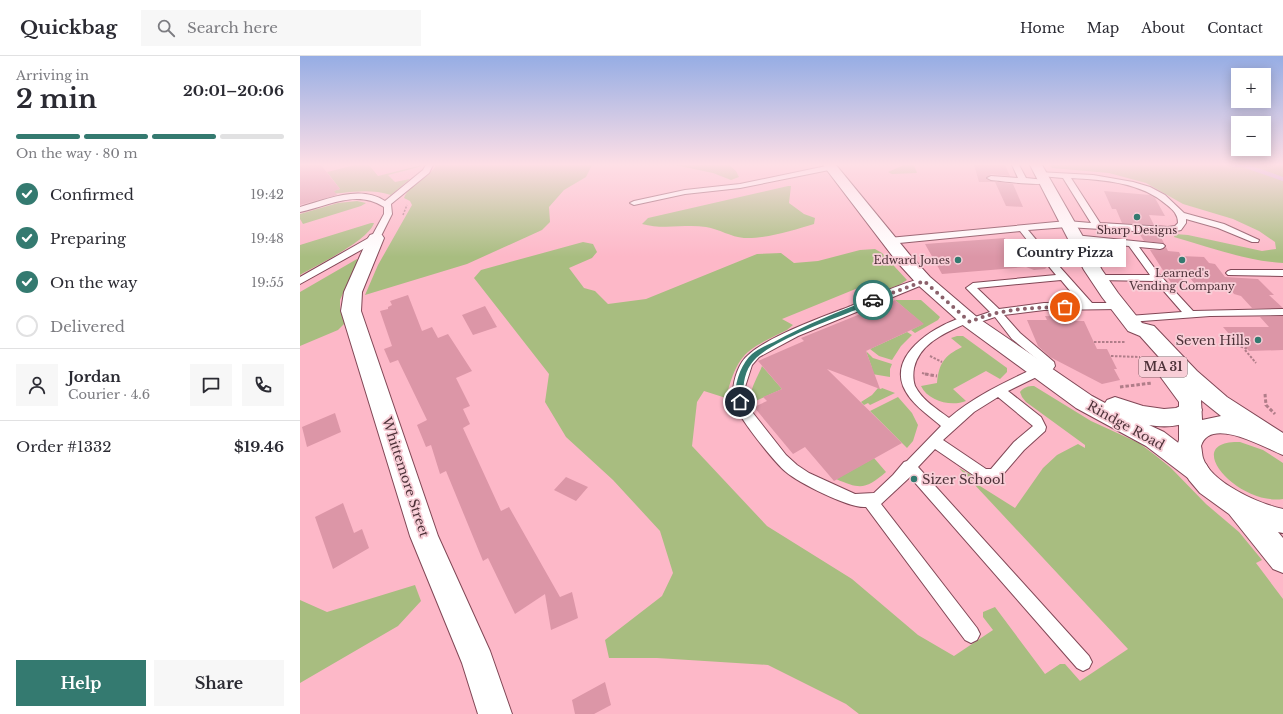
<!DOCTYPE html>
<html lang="en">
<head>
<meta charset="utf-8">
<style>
  body { margin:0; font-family:"Libre Baskerville",serif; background:#f7f7f7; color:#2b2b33; height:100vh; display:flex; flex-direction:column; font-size:15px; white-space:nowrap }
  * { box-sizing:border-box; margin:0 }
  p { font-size:13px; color:#7c7c81 }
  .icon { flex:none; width:22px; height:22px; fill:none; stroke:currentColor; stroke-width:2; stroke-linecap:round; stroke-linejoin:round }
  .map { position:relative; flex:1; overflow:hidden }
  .drawer { display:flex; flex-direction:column; background:#fff; width:300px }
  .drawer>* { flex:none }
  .controls { position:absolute; left:931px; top:12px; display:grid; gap:8px }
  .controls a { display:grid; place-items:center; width:40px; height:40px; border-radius:0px; background:#fff; box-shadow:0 2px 10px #0003; font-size:20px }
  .pin { position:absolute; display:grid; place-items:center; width:34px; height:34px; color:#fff; margin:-17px; border:2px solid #fff; border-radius:50%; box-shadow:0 1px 4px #0007 }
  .courier { position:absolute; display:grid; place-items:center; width:40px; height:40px; margin:-20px; border:3px solid #347a70; border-radius:50%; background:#fff; color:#222; box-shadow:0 1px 5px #0007 }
  .bubble { position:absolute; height:28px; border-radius:0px; background:#fff; box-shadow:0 2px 10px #0003; font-size:13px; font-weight:700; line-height:28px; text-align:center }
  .summary em { font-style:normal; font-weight:700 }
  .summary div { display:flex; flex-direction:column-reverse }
  .summary { display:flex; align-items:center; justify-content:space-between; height:68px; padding:0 16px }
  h1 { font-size:26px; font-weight:700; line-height:30px }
  .bar { display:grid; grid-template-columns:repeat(4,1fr); gap:6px 4px; align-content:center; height:48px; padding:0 16px }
  .bar i { height:5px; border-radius:3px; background:#e1e1e2 }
  .bar .on { background:#347a70 }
  .bar p { grid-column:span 4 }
  .line { display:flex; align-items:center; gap:10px; padding:0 16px; border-top:1px solid #e1e1e2 }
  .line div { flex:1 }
  .round { display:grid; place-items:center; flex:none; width:42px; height:42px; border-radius:0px; background:#f7f7f7 }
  ol { padding:0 16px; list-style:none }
  li { display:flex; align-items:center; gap:12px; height:44px }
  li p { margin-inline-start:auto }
  li .icon { padding:4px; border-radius:50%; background:#347a70; color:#fff; stroke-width:4 }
  li:last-child { color:#7c7c81 }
  li i { width:22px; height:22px; border:2px solid #e1e1e2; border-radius:50% }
  .cta { display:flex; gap:8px; margin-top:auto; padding:8px 16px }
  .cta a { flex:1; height:46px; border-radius:0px; background:#347a70; color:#fff; font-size:16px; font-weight:700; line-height:46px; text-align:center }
  .cta a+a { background:#f7f7f7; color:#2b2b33 }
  header { display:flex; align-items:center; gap:24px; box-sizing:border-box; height:56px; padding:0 20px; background:#fff; border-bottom:1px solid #e1e1e2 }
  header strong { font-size:19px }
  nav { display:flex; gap:22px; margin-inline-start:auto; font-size:14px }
  .search { width:280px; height:36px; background:#f7f7f7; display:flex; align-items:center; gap:10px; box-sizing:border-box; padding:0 14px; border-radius:0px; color:#7c7c81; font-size:15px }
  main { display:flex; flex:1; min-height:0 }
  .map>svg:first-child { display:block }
</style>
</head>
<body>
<header>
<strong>Quickbag</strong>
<div class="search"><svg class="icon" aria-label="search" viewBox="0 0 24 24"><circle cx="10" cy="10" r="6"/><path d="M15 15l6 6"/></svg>Search here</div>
<nav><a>Home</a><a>Map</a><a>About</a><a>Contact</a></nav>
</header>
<main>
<section class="drawer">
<div class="summary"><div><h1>2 min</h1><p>Arriving in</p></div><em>20:01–20:06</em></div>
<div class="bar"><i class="on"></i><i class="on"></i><i class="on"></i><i></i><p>On the way · 80 m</p></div>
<ol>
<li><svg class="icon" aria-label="check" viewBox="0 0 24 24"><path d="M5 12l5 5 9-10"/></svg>Confirmed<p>19:42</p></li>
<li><svg class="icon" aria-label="check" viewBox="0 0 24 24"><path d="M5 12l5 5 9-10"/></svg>Preparing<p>19:48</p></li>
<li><svg class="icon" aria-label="check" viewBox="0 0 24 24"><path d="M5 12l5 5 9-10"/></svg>On the way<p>19:55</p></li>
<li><i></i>Delivered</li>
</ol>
<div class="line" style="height:72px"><a class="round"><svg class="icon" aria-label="person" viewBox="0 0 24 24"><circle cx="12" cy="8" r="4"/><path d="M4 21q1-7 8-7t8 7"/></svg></a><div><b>Jordan</b><p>Courier · 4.6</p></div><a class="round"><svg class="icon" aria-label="chat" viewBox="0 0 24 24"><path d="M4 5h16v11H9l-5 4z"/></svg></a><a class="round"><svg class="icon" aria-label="phone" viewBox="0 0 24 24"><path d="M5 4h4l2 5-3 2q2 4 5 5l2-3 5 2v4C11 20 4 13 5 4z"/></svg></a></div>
<div class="line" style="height:52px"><div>Order #1332</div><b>$19.46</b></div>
<div class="cta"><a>Help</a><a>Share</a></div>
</section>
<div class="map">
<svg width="983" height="658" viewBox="0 0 983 658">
  <rect width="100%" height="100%" fill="#fdb8c8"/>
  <path fill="#a8bd80" d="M55,109H69L78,120L122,109L119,111L88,119L95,126L110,123L91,139C66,131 43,138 18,139L40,133L27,116Z
    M136,109H292L286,121L264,134L249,151L250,166L242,174L167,208L65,239L78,209L112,149L110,145L104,142C109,128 129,123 136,109Z
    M375,109H429L436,115L439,121L431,124L413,117Z
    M604,109H614L617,117L592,118L588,116Z
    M750,109H983V207C946,205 909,191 874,181L875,178L888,179L962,195L976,193L975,186L959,175L933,163L883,148L846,127L809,117L752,112Z
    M488,130H491L489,147L504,158L515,162L514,168C494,174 466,183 444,182C431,181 419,173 406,171C385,168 363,174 342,168L348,162Z
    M57,145L66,147L61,150L3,168L0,163V158L38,147Z
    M71,167H74C68,185 17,209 0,219V189Z
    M283,186L293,188L297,196L292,202L269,212L284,232L295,235L308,248L346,243L457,198L481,197L494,207L518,205L560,194L575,193L582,197L607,224L599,229L576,237L558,232L482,263L493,269L487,274C446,294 438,296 426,342L404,335L397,346L392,390L467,470L552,523L618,579L654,600L693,574L683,561V556L695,551L745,618L760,608H765L780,625L828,593L659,412L673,420L672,425L715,452L743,412L757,399L778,388L785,392V389L726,346L722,341L720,336C724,331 728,330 734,330L791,365L839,387L855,399L871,412L906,448L939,476L962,504L956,507L983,543V658H559L546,648L468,609L357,602H309L305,584L362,540L373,517L360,475L313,424L266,381L245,346L249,318L174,222L181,214Z
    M57,203L58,204L40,244V254L46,266L38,274L0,290V236Z
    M595,244H621L640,261L638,264L615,277L611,274L623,268Z
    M607,276L612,279L601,290L592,304L579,300L570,293Z
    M657,280H663L707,312V316L700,323L686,315L653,333L666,345C651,351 628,345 621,330L637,327C639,307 644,300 662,291L651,282Z
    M566,295L573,302L592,308L590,313V321L572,318V312Z
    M462,310L482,333L451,347C448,335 458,321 462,310Z
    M578,332L581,333L582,332L595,337L570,349L568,347L564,349L561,346L572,339Z
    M598,341L612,357L618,369L613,385L607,392L570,355Z
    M940,386L963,394L983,407V443C938,450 879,384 940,386Z
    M574,402L586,416C566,433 561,434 536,423Z
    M115,529L121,545L98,570L0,627V544L27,556Z"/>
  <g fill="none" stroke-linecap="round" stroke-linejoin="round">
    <path stroke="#bca3de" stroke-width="4" d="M935,109H943L983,123"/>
  </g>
  <path fill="#dc96a7" d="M0,109H21L40,133L34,135L37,139L0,149Z
    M674,109H705L710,120L691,118L686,123L691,125L713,128L723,151L706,150L695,126H679Z
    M804,135L850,139L855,142L865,160L849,159L854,169L822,167L816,153H812Z
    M839,177L859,178L864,187L844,185Z
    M705,182L706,184L724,183L735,195L739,196L742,194L745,198L741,201V203L747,211L745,213L734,214L726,211L642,218L625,188Z
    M866,191L868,195L879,196L881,200L904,201L909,207L915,208L925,221L958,223L974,239H969L983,252H952L941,240L934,238L932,235L900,234L885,216L879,215L883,224L873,230L850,194H860Z
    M108,239L122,275L132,271L138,282L148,278L172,315L156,322L170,350L163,353L170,368L163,372L201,455L209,451L260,541L272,536L278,562L251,574L245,538L215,558L188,502L183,505L146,415L140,418L131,389L126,391L117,369L127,364L98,304L90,307L84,293L92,290L80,255L88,253V251L92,249L90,245Z
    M595,244L624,268L566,295L580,333L527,313L602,387L534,425L505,391L493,398L454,351L467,345L463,341L482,333L458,305L504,285L501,282Z
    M185,250L197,271L173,279L162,259Z
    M745,260L766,261L768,265H784L797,293H807L817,313H814L820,324L802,328L750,301L738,290L727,264H747Z
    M983,260V294L949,295L942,287H937L923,271H969L960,261Z
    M35,357L41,376L7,391L2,371Z
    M266,421L288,431L276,445L254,434Z
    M43,447L54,477L62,473L69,492L33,513L15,461Z
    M305,626L311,649L294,658H275L272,644Z"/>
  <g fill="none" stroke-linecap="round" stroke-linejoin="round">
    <g stroke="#814756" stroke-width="2">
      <path id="lane" d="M126,109H133L129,117L91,148L92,158L79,184L0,228V221L72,180L84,158V151C57,133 28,150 0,156V151C25,144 60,128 85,145L123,114Z
        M531,109H534V113L440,132L385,138L334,149L330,147L334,145L385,134L440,128Z
        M712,109H719L726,122L745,124L749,126C742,131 702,125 691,124L687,122L691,120L718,122Z
        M738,116L793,119L833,126L850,131L865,139L884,157L924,168L959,184L958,186H952L918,172L886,163V167L881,174L868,177L767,171L728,174L743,192L738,195L735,194L720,175L589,188L585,185L589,182L767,165L791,167L763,122L741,120H738ZM771,122C804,124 841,126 867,149C873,154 878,158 878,167L875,170L868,171L800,167Z
        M774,179L863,188L865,190L863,192L860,193L839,191L858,217L893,255L983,253V259L910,260L829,266L825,265L824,263L825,261L829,260L882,256L855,225L795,224L793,222L798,219H850L829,190L771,184L770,182L771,180Z
        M747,199L750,200L792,247H819L824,250L819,253L744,254L704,259L720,277L754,306L755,310L753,313L708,335L741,361L746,371L745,375L724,394L699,423L694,425L679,423L635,393L618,411L789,600L792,606L789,612L783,615L777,612L610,421L581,448L677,572L680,578L677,584L671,587L665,584L566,451C550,453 499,427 486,416C475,407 438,361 434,347C431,334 435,317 442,306C456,284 525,260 551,250C565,244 616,220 627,223L629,225L627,227L498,280L459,301L452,309L445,331L446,346L449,352L486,399L497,409L509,417L555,438L574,437L593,419L604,406L607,405L641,370C627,358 610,347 603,330C590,295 640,267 667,260L672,262L690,256L666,232L673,227L756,219L742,202ZM761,224L780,247H744L699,253L677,232ZM695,261L712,283L743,308C710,324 677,338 649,362C637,353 622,344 615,330C613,324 613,318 614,312C620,287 645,277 667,267L671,269ZM698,341L733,370L714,386L691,413H686L643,384L674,356Z
        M931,214H983V220L928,219L926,217L928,215Z"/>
    </g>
    <g stroke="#814756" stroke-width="2">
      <path id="street" d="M76,177L82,179L84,182L62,236L61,255L138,480L190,595L212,658H178L162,607L110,480L41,255L44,236L68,182L70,179Z"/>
    </g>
    <g stroke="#814756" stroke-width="2">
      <path id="secondary" d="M523,109H536L609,198L630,221L678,262L792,340L805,347L807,344L815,341L843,350L864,353L876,352L891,345L899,348L902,354C893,371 866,372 849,369L864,376L906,408L910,415L906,422L897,426L888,422L846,390L776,352L664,270L618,229L597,206Z"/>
    </g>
    <g stroke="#814756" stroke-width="2">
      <path id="primary" d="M730,109H742L802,214L818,237L842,267L854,270L897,315L927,341L983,377V399C967,393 910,359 901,390C902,394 902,399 903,402C911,427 960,448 983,453V477L978,476L983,482V517L973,513L929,458L900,437L889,424L878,404L877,390L879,384V346L857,316L860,311L866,309L840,280L828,275L802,241L784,214ZM901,344L921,360L902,364Z"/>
    </g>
    <path stroke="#b07d89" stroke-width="1.5" stroke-dasharray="2 1.5" stroke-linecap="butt" d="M103,159L107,149"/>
    <path stroke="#b07d89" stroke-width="2" stroke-dasharray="2.5 1.5" stroke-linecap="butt" d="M931,280H928L936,289L948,293
      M794,286H825
      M945,294L956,307
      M630,300L642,306
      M811,300L840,301
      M622,317L630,319"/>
    <path stroke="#b07d89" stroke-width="3" stroke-dasharray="3.5 2" stroke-linecap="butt" d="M625,318L637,320
      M820,331L852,327
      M965,338L966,349L975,358"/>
    <use href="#lane" fill="#fff" fill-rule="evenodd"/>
    <use href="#street" fill="#fff" fill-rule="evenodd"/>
    <use href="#secondary" fill="#fff" fill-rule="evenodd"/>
    <use href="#primary" fill="#fff" fill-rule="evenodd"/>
  </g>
  <linearGradient id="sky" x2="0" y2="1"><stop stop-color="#96ade4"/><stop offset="0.54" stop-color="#fedfe6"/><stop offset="1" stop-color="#fedfe6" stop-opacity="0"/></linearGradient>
  <rect width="983" height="201" fill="url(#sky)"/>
  <path fill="#347a70" d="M571,243L576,244C568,250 557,253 548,257C525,266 464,288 451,308C443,319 443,333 443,346L440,349L437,348C432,332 440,309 452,298C458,293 467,289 474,286C505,269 538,256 571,243Z"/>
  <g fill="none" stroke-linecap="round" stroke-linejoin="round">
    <path stroke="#8b616b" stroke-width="4" stroke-dasharray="0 7.2" d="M573,244L624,225L670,266C701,252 732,252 765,251"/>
  </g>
  <g fill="#347a70" stroke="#f8ced7" stroke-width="1.5">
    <circle cx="837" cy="161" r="4"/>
    <circle cx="658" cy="204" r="4"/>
    <circle cx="882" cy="204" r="4"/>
    <circle cx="958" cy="284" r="4"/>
    <circle cx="614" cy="423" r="4"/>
  </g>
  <g text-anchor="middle" stroke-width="3.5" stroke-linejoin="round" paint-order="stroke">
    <g font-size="11" fill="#4e3239" stroke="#f8ced7">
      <text x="837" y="178">Sharp Designs</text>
      <text x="650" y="208" text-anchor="end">Edward Jones</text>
      <text x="882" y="221">Learned's<tspan x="882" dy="13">Vending Company</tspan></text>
    </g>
    <rect fill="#f8ced7" stroke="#816168" stroke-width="1" x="839" y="301" width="48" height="20" rx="3"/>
    <g font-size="12" font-weight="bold" fill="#4e3239">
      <text x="863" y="315">MA 31</text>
    </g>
    <g font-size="13" fill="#4e3239" stroke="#f8ced7" text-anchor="end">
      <text x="950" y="289">Seven Hills</text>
      <text x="622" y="428" text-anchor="start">Sizer School</text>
    </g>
    <g font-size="13" fill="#4e3239" stroke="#f8ced7">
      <text transform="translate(826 369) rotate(29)" y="5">Rindge Road</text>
      <text transform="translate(106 421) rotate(72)" y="5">Whittemore Street</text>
    </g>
  </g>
</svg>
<div class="controls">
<a>+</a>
<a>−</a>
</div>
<div class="pin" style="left:765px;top:251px;background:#ea580c"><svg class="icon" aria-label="bag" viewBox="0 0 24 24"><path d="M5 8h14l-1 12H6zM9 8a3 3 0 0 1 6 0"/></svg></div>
<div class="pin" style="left:440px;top:346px;background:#1f2937"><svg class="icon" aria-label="home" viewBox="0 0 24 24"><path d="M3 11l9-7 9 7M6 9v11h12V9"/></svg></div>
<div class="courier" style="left:573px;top:244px"><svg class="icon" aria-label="car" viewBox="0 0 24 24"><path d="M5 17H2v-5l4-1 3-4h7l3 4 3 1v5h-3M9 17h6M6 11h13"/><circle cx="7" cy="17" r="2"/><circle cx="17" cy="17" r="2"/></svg></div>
<div class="bubble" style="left:704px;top:183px;width:122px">Country Pizza</div>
</div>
</main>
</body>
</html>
